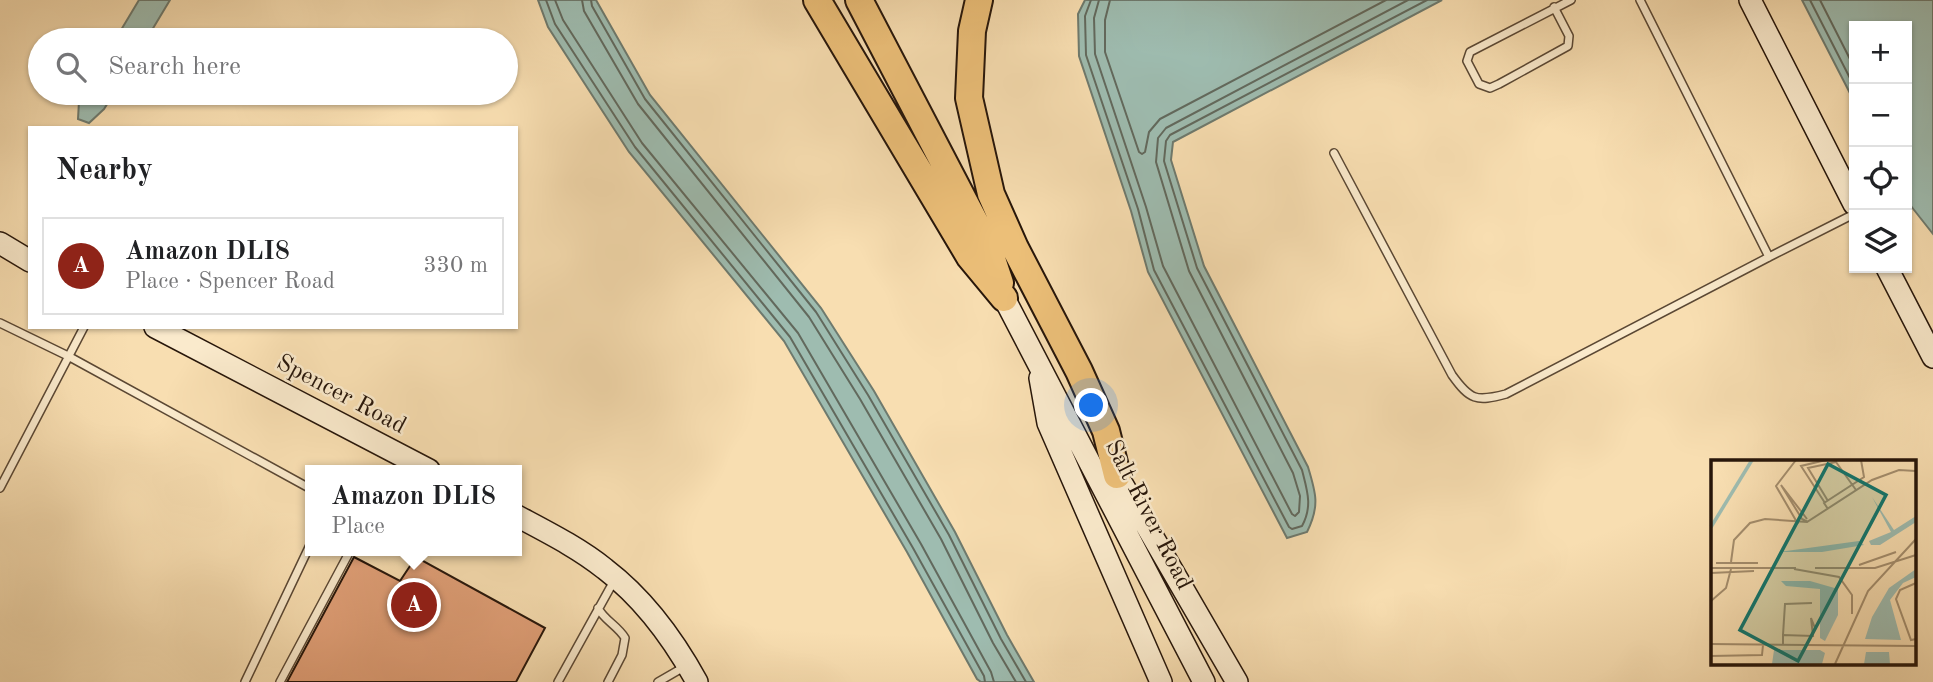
<!DOCTYPE html>
<meta charset="utf-8">
<style>
body{margin:0;font-family:"Old Standard TT",serif;background:#f2f2f2;color:#202124}
.controls{position:absolute;right:21px;top:21px;display:grid;overflow:hidden;border-radius:0px;box-shadow:0 2px 5px #0004}
.controls button{width:63px;height:63px;display:grid;place-items:center;padding:0;border:0;border-bottom:2px solid #e0e0e0;background:#fff;color:#202124;font:35px sans-serif}
.you{position:absolute;left:1092px;top:406px;width:24px;height:24px;margin:-18px;border:5px solid #fff;border-radius:50%;background:#1a73e8;box-shadow:0 0 0 10px #1a73e833}
.badge{display:grid;place-items:center;width:46px;height:46px;border-radius:50%;background:#8f2418;color:#fff;font-size:23px;font-weight:700}
.pin{position:absolute;translate:-50% -50%;border:4px solid #fff;box-shadow:0 2px 7px #0006}
.popup{position:absolute;left:305px;top:465px;width:217px;height:91px;box-sizing:border-box;display:grid;place-content:center;border-radius:0px;background:#fff;filter:drop-shadow(0 2px 5px #0005);font-size:23px;white-space:nowrap;color:#757577}
.popup b{font-size:26px;color:#202124}
.popup::after{content:'';position:absolute;left:50%;top:100%;margin-left:-14px;border:14px solid transparent;border-top-color:#fff}
.list{margin:0;padding:0;list-style:none}
h2{display:flex;justify-content:space-between;align-items:center;height:91px;margin:0;padding:0 28px;font-size:30px}
h2 small{font-size:23px;font-weight:400;color:#757577}
.list li{display:grid;grid-template-columns:46px 1fr auto;gap:21px;align-items:center;box-sizing:border-box;height:98px;margin:0 14px 14px;padding:0 14px;border:2px solid #e0e0e0;border-radius:0px}
.list b{display:block;font-size:26px;white-space:nowrap}
.list p{margin:0;font-size:23px;white-space:nowrap;color:#757577}
.list em{font-size:23px;font-style:normal;color:#757577}
.icon{flex:none;width:38px;height:38px;fill:none;stroke:currentColor;stroke-width:2;stroke-linecap:round;stroke-linejoin:round}
.map{position:relative;flex:none;width:1933px;height:682px;overflow:hidden}
.search{position:absolute;background:#fff;box-shadow:0 2px 5px #0004;left:28px;top:28px;width:490px;height:77px;display:flex;align-items:center;gap:18px;box-sizing:border-box;padding:0 24px;border-radius:38px;color:#757577;font-size:26px}
.panel{position:absolute;background:#fff;box-shadow:0 2px 5px #0004;left:28px;top:126px;width:490px;height:203px;border-radius:0px}
.map>svg:first-child{display:block}
.water{fill:#9ebcb0;stroke:#6e7a6e;stroke-width:2}
.lines{fill:none;stroke-linecap:round;stroke-linejoin:round}
.shore{stroke:#62695d;stroke-width:2}
.building{fill:#e09f77;stroke:#27160a;stroke-width:2}
.lane-casing{stroke:#5b4834;stroke-width:10}
.secondary-casing{stroke:#27160a;stroke-width:24}
.highway-casing{stroke:#27160a;stroke-width:30}
.lane{stroke:#faeacc;stroke-width:7}
.secondary{stroke:#faeacc;stroke-width:21}
.highway{stroke:#ecbf78;stroke-width:26}
.labels{text-anchor:middle;dominant-baseline:central;stroke-width:5;stroke-linejoin:round;paint-order:stroke}
.street-label{font-size:24px;fill:#27160a;stroke:#faeacc}
.inset-river{fill:none;stroke:#9ebcb0;stroke-width:3.5}
.inset-road{fill:none;stroke:#a48e6e;stroke-width:2}
.view{fill:#0f766e;fill-opacity:0.15;stroke:#0f766e;stroke-width:3.5}
.inset-edge{fill:none;stroke:#27160a;stroke-width:3.5}
</style>
<div class="map">
<svg width="1933" height="682" viewBox="0 0 1933 682">
<rect width="100%" height="100%" fill="#f8deb1"/>
<filter id="stains"><feTurbulence type="fractalNoise" baseFrequency=".00286" numOctaves="4"/><feColorMatrix values="0 0 0 0 .2 0 0 0 0 .09 0 0 0 0 .02 0 0 0 .5 -.17"/></filter>
<radialGradient id="worn" r=".72"><stop offset=".6" stop-color="#630" stop-opacity="0"/><stop offset="1" stop-color="#630" stop-opacity=".3"/></radialGradient>
<path class="water" d="M139,0H170L146,40H115Z
M538,0H596L650,95L821,308L874,391L955,532L1007,635L1034,682H981L977,679L907,552L784,341L629,152L548,27Z
M1085,0H1442L1173,142L1171,160L1204,266L1308,467C1316,493 1320,506 1307,532L1287,538L1148,272L1131,211L1079,56L1078,14Z
M1802,0H1933V234L1907,201V26H1854V101Z
M84,93H114L104,109L89,123L78,119L79,101Z"/>
<g class="lines">
<path class="shore" d="M546,0L555,24L635,147L790,337L913,548L984,676L985,682
M555,0L563,20L642,143L798,333L921,544L991,672L994,682
M582,0L584,11L638,104L809,317L860,399L941,539L993,643L1016,682
M591,0L592,6L645,99L816,312L868,395L949,535L1001,639L1026,682
M1091,0L1085,16L1086,55L1138,209L1154,270L1289,527L1292,529L1302,526C1313,506 1307,490 1302,470L1197,268L1164,161L1166,141L1170,135L1427,0
M1099,0L1094,18L1095,54L1146,207L1163,266L1292,514L1295,516L1299,512L1300,496L1293,473L1189,271L1156,162L1158,138L1166,128L1408,0
M1110,0L1105,20V52L1139,152L1142,154L1145,152L1149,132L1160,119L1386,0
M1810,0L1854,86
M1820,0L1854,67"/>
</g>
<path class="building" d="M354,557L400,581L416,557L545,628L516,682H287Z"/>
<g class="lines">
<defs>
<path id="lane" d="M1640,0L1769,257L1854,214
M1554,7L1569,36L1568,46L1499,84L1490,88L1479,84L1467,61L1470,52L1571,0
M1334,153L1452,375C1470,400 1476,402 1506,394L1769,257
M0,323L68,356L311,489
M0,488L84,327
M598,608C604,620 618,626 625,638L622,655L608,682
M245,682L311,543
M280,682L350,551
M558,682L615,579
M658,682L684,667"/>
<path id="secondary" d="M1750,0L1854,204
M0,243L30,261
M1887,268L1933,357
M1004,298L1204,682
M155,327L429,470
M1040,378L1048,423L1161,682
M1110,463L1237,682
M517,516C547,532 579,548 605,569C643,598 674,640 697,682"/>
<path id="highway" d="M817,0L970,257L1004,298
M859,0L988,247L1000,283
M979,0L972,31L969,98L991,194L1015,248L1079,371L1106,431L1117,475"/>
</defs>
<use href="#lane" class="lane-casing"/>
<use href="#secondary" class="secondary-casing"/>
<use href="#highway" class="highway-casing"/>
<use href="#lane" class="lane"/>
<use href="#secondary" class="secondary"/>
<use href="#highway" class="highway"/>
</g>
<g class="labels">
<g class="street-label">
<text transform="translate(341 395) rotate(28)">Spencer Road</text>
<text transform="translate(1148 515) rotate(63)">Salt River Road</text>
</g>
</g>
<g transform="translate(1711 460)">
<rect width="205" height="205" fill="#f8deb1"/>
<path d="M161,37L183,70L205,56V62L169,85H160L158,81L180,72ZM148,81L153,85L111,92H68ZM205,109V117L192,123L179,140L190,180L154,179L161,157L178,128ZM70,121H99L127,129V155L114,181L109,178V129L75,126ZM63,190H109L114,193L111,204H61ZM155,192H178L179,204H153Z" fill="#9ebcb0"/>
<path class="inset-river" d="M0,67L41,0"/>
<path class="inset-road" d="M85,0L65,26L87,64M117,41L97,8L125,2L145,30M114,43L90,6L115,0M117,49L113,43L153,17L150,0M96,59L70,25L91,59L97,62M20,102L23,80L39,63L54,59L96,62L161,20L188,10L205,11M5,103H47M148,105L185,92M0,108H85M104,108H164L205,95M83,109L128,117L141,135V154M0,113L43,111M205,123L189,130L185,139L200,180L205,179M0,141L15,128L20,109M72,175L74,144L101,143M0,184L205,186M72,185V175L102,176L100,158L104,168M0,196L51,195L52,185M124,204L157,131L205,79"/>
<path class="view" d="M117,4L175,35L87,201L29,170Z"/>
<rect width="205" height="205" class="inset-edge"/>
</g>
<rect width="100%" height="100%" filter="url(#stains)"/>
<rect width="100%" height="100%" fill="url(#worn)"/>
</svg>
<div class="controls">
<button>+</button>
<button>−</button>
<button><svg class="icon" aria-label="locate" viewBox="0 0 24 24"><circle cx="12" cy="12" r="6"/><path d="M12 2v4M12 18v4M2 12h4M18 12h4"/></svg></button>
<button><svg class="icon" aria-label="layers" viewBox="0 0 24 24"><path d="M12 4l9 5-9 5-9-5zM3 14l9 5 9-5"/></svg></button>
</div>
<div class="you"></div>
<div class="pin badge" style="left:414px;top:605px">A</div>
<div class="popup"><b>Amazon DLI8</b>Place</div>
<div class="search"><svg class="icon" aria-label="search" viewBox="0 0 24 24"><circle cx="10" cy="10" r="6"/><path d="M15 15l6 6"/></svg>Search here</div>
<section class="panel">
<h2>Nearby<small></small></h2>
<ul class="list">
<li><span class="badge">A</span><div><b>Amazon DLI8</b><p>Place · Spencer Road</p></div><em>330 m</em></li>
</ul>
</section>
</div>
